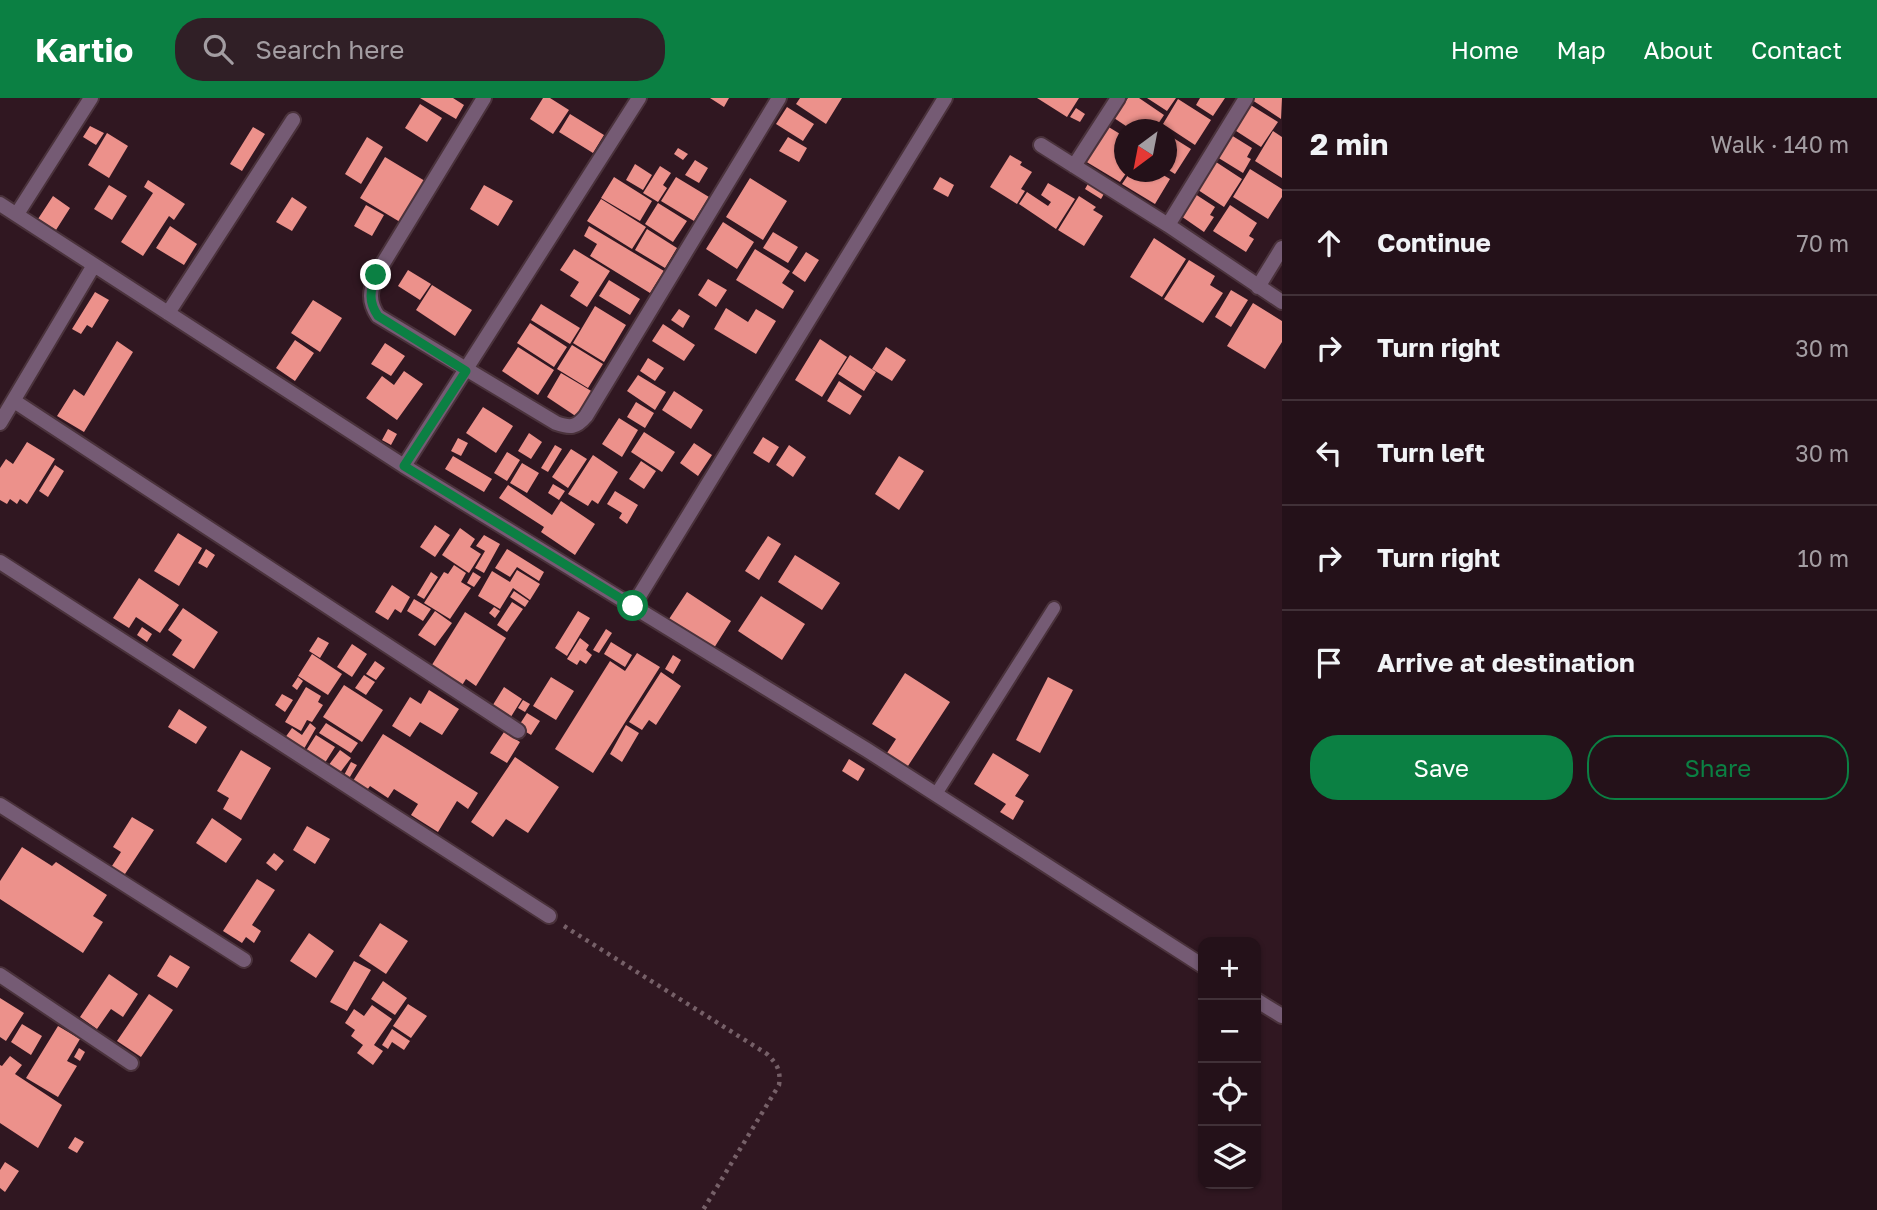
<!DOCTYPE html>
<meta charset="utf-8">
<style>
body{margin:0;font-family:"Golos Text",sans-serif;background:#301f26;color:#f1f3f6}
.controls{position:absolute;right:21px;bottom:21px;display:grid;overflow:hidden;border-radius:14px;box-shadow:0 2px 5px #0004}
.controls button{width:63px;height:63px;display:grid;place-items:center;padding:0;border:0;border-bottom:2px solid #413138;background:#241119;color:#f1f3f6;font:35px sans-serif}
.compass{position:absolute;left:1114px;top:21px;width:63px;height:63px;border-radius:50%;background:#241119;box-shadow:0 2px 5px #0004;rotate:212deg}
.stop{position:absolute;width:21px;height:21px;margin:-16px;border:5px solid #0b8043;border-radius:50%;background:#fff}
.stop.end{background:#0b8043;border-color:#fff;box-shadow:0 2px 7px #0008}
.list{margin:0;padding:0;list-style:none}
h2{display:flex;justify-content:space-between;align-items:center;height:91px;margin:0;padding:0 28px;font-size:30px}
h2 small{font-size:23px;font-weight:400;color:#a39da2}
.list li{display:grid;grid-template-columns:46px 1fr auto;gap:21px;align-items:center;box-sizing:border-box;height:105px;padding:0 28px;border-top:2px solid #413138}
.list b{display:block;font-size:26px;white-space:nowrap}
.list em{font-size:23px;font-style:normal;color:#a39da2}
.actions{display:flex;gap:14px;padding:21px 28px}
.actions a{flex:1;padding:16px 0;border:2px solid #0b8043;border-radius:28px;text-align:center;font-size:24px;color:#0b8043}
.actions .main{background:#0b8043;color:#fff}
.icon{flex:none;width:38px;height:38px;fill:none;stroke:currentColor;stroke-width:2;stroke-linecap:round;stroke-linejoin:round}
.map{position:relative;flex:none;width:1282px;height:1112px;overflow:hidden}
header{display:flex;align-items:center;gap:42px;box-sizing:border-box;height:98px;padding:0 35px;background:#0b8043;color:#fff}
header strong{font-size:33px}
nav{display:flex;gap:38px;margin-inline-start:auto;font-size:24px}
.search{width:490px;height:63px;background:#301f26;display:flex;align-items:center;gap:18px;box-sizing:border-box;padding:0 24px;border-radius:28px;color:#a39da2;font-size:26px}
main{display:flex}
aside{flex:1;background:#241119}
.map>svg:first-child{display:block}
.building{fill:#ec918b}
.lines{fill:none;stroke-linecap:round;stroke-linejoin:round}
.service-casing{stroke:#4a323b;stroke-width:16}
.minor-casing{stroke:#4a323b;stroke-width:18}
.path{stroke:#766068;stroke-width:4.5;stroke-dasharray:3.5 5;stroke-linecap:butt}
.service{stroke:#755b74;stroke-width:12}
.minor{stroke:#755b74;stroke-width:14}
.route{stroke:#0b8043;stroke-width:9}
</style>
<header>
<strong>Kartio</strong>
<div class="search"><svg class="icon" aria-label="search" viewBox="0 0 24 24"><circle cx="10" cy="10" r="6"/><path d="M15 15l6 6"/></svg>Search here</div>
<nav><a>Home</a><a>Map</a><a>About</a><a>Contact</a></nav>
</header>
<main>
<div class="map">
<svg width="1282" height="1112" viewBox="0 0 1282 1112">
<rect width="100%" height="100%" fill="#301721"/>
<path class="building" d="M420,0H453L464,7L456,21Z
M543,0H550L569,12L553,36L530,21Z
M710,0H729L724,9Z
M800,0H842L826,26L796,6Z
M1037,0H1079L1067,19Z
M1128,0H1139L1164,17L1154,32H1132L1114,20Z
M1147,0H1176L1167,13Z
M1200,0H1225L1213,18L1196,7Z
M1253,0H1282L1281,21L1252,2Z
M1178,1L1211,22L1195,47L1163,26Z
M420,6L442,20L427,44L405,30Z
M1249,6L1278,24L1261,49L1233,31Z
M787,9L814,26L803,43L776,26Z
M1076,10L1085,16L1080,24L1070,19Z
M570,16L604,37L593,55L559,34Z
M90,28L104,35L96,47L83,39Z
M1107,28L1125,39V74H1127L1120,84L1085,63Z
M253,29L265,36L242,73L230,66Z
M1273,33L1282,39V80L1255,63Z
M107,35L128,48L109,80L88,67Z
M1167,36L1191,51L1175,76L1167,71Z
M1231,37L1252,50L1247,59L1251,61L1243,75L1217,59Z
M367,39L383,49L361,86L345,76Z
M788,39L807,50L799,64L779,53Z
M678,50L688,56L683,62L674,56Z
M1010,57L1022,64L1020,67L1032,74L1021,91L1025,93L1017,106L990,89Z
M385,59L425,83L400,124L360,100Z
M695,62L708,70L699,85L685,77Z
M1213,62L1242,81L1224,109L1195,90Z
M635,66L652,77L643,92L626,82Z
M660,68L671,75L663,87L667,90L658,104L643,95Z
M1250,71L1282,91V99L1268,121L1233,99Z
M1130,74H1158L1170,81L1155,106L1122,86Z
M614,79L652,103L640,123L601,100Z
M676,79L709,99L694,123L661,103Z
M940,79L954,87L948,99L933,91Z
M750,80L787,103L763,142L726,119Z
M148,82L185,106L174,122L169,118L143,158L121,144L153,95L144,89Z
M1089,84L1105,94L1101,101L1085,91Z
M1048,85L1075,101L1056,131L1019,106L1027,94L1048,108L1051,104L1041,97Z
M109,87L127,98L112,122L94,111Z
M484,87L513,103L498,128L470,111Z
M1192,94L1215,109L1210,117L1214,119L1204,134L1178,116Z
M53,98L70,110L56,132L38,121Z
M1079,98L1096,109L1093,112L1103,118L1084,148L1058,132Z
M292,99L307,109L292,133L276,124Z
M601,101L646,129L632,151L587,123Z
M658,105L687,123L673,144L645,126Z
M366,107L384,117L372,138L354,128Z
M1230,107L1257,125L1249,138L1254,141L1246,154L1213,133Z
M723,124L754,144L737,171L706,151Z
M170,128L197,146L184,167L156,150Z
M589,128L664,173L650,195L590,158L597,146L584,138Z
M647,131L677,150L665,170L635,152Z
M773,134L798,149L788,165L763,150Z
M1154,140L1186,161L1162,199L1130,179Z
M574,151L610,173L587,209L570,198L579,184L560,172Z
M755,151L790,173L782,185L794,193L783,211L736,182Z
M806,154L819,162L805,184L792,175Z
M1189,162L1215,178L1210,187L1223,195L1203,225L1164,201Z
M408,172L431,186L420,202L398,188Z
M708,181L727,192L716,209L698,197Z
M609,182L640,201L630,217L599,198Z
M432,187L472,212L455,238L416,212Z
M1231,192L1248,202L1231,229L1215,219Z
M95,194L109,202L92,230L87,227L81,236L72,231Z
M313,202L342,220L320,254L291,235Z
M1253,205L1282,223V244L1265,271L1227,248Z
M541,206L580,230L570,246L531,222Z
M595,208L626,227L604,264L573,245Z
M726,210L748,224L756,211L776,223L756,256L714,231Z
M679,211L690,218L683,230L671,222Z
M530,225L567,249L554,269L517,245Z
M663,226L695,247L684,263L652,243Z
M820,241L847,259L822,299L795,282Z
M295,242L314,255L295,283L276,270Z
M117,243L133,254L84,334L57,318L74,291L84,298Z
M385,245L405,258L391,278L371,266Z
M572,247L603,266L588,290L557,271Z
M518,249L554,272L538,297L502,273Z
M886,249L906,262L892,283L872,271Z
M850,257L876,274L864,293L838,276Z
M648,260L664,270L655,283L640,273Z
M404,273L423,286L397,322L366,300L382,278L394,287Z
M561,275L593,294L577,319L547,299Z
M638,277L666,294L655,312L627,293Z
M839,283L862,298L850,317L827,303Z
M674,293L703,312L691,331L662,312Z
M636,304L654,315L645,330L627,319Z
M483,309L513,328L496,355L466,335Z
M619,320L638,332L622,359L602,346Z
M388,331L397,336L391,347L382,342Z
M644,334L675,354L662,374L631,354Z
M529,335L542,344L531,361L518,353Z
M763,339L779,349L769,365L753,355Z
M458,340L468,345L461,358L451,353Z
M27,344L55,361L27,406L20,401L17,406L10,401L7,406L0,402V370L6,361L13,366Z
M694,345L712,357L698,378L680,365Z
M555,347L562,351L548,374L541,370Z
M789,347L806,359L793,379L776,367Z
M571,351L587,361L568,390L552,379Z
M507,354L520,362L507,383L494,375Z
M593,357L618,374L598,406L592,402L588,408L568,396Z
M453,358L492,381L484,394L445,371Z
M899,358L924,373L899,412L875,396Z
M641,363L656,373L644,391L629,381Z
M522,365L539,375L527,395L510,385Z
M55,367L64,373L48,399L39,393Z
M553,386L565,393L559,402L548,395Z
M508,387L552,417L561,403L595,426L575,457L541,434L544,429L499,400Z
M615,393L638,407L627,426L619,420L622,415L607,406Z
M435,427L450,437L435,459L420,449Z
M460,430L475,441L470,449L481,456L469,475L442,457Z
M178,435L202,450L179,488L154,473Z
M484,437L500,446L484,475L475,470L485,453L476,448Z
M768,438L781,446L759,482L745,473Z
M206,451L215,457L207,470L198,465Z
M507,451L544,474L539,483L517,469L510,479L495,470Z
M795,457L840,485L822,512L778,484Z
M454,467L466,475L461,484L471,490L450,521L424,505L444,474L448,476Z
M517,472L540,486L530,502L513,490L500,511L478,498L492,473L510,484Z
M431,474L438,479L424,501L417,497Z
M473,474L481,479L474,489L467,485Z
M139,480L179,507L160,535L136,519L129,530L113,520Z
M392,487L410,499L401,515L395,511L388,522L375,514Z
M514,493L529,503L525,509L510,499Z
M687,494L731,523L714,550L669,521Z
M761,498L805,526L782,562L738,533Z
M414,501L431,511L423,523L407,513Z
M512,504L523,511L507,534L497,527Z
M494,509L500,513L495,520L489,515Z
M183,510L218,534L194,571L172,557L182,542L168,532Z
M435,513L452,525L435,548L418,537Z
M578,513L590,520L567,558L555,550Z
M465,514L506,540L476,588L466,581L461,589L430,570Z
M142,529L152,536L147,544L137,537Z
M606,531L612,535L599,555L593,552Z
M318,539L329,545L320,560L309,553Z
M580,540L589,547L586,552L592,557L586,566L580,562L577,567L567,561Z
M611,544L632,557L625,569L604,556Z
M352,546L367,556L352,579L337,569Z
M637,555L660,569L593,675L555,651L610,563L625,573Z
M312,556L342,576L328,597L298,578Z
M673,557L681,562L673,576L665,571Z
M375,563L385,570L376,582L366,576Z
M661,574L681,588L656,627L649,622L642,632L629,624Z
M905,575L950,604L906,671L885,658L896,641L872,626Z
M364,577L375,584L366,597L355,590Z
M298,579L303,583L297,592L292,588Z
M551,579L574,593L556,622L533,608Z
M1048,579L1073,592L1040,655L1016,642Z
M344,587L383,612L362,644L323,619Z
M306,589L321,598L318,604L323,607L312,624L307,622L301,633L285,624Z
M504,589L522,601L509,622L491,610Z
M429,592L459,611L442,637L420,624L410,639L392,628L410,599L421,606Z
M282,596L293,602L285,614L275,607Z
M523,602L530,606L525,614L518,610Z
M179,611L207,629L196,646L168,629Z
M527,615L540,623L531,637L518,629Z
M310,625L316,630L301,656L282,644L292,630L302,637Z
M326,625L358,645L351,655L319,635Z
M626,627L639,635L622,664L610,656Z
M504,634L520,644L507,665L490,655Z
M383,636L478,695L468,711L457,703L438,734L411,717L418,706L394,691L388,700L370,688L365,695L351,686Z
M316,637L335,649L321,671L302,659Z
M241,652L271,670L241,722L223,711L229,700L217,693Z
M340,652L351,660L336,680L325,672Z
M993,655L1029,677L1015,698L1024,703L1013,722L1000,714L1006,706L974,686Z
M515,659L559,689L528,735L506,721L493,739L471,724Z
M849,661L865,671L858,683L842,673Z
M351,664L357,667L347,684L342,681Z
M132,719L154,732L123,779L110,771L121,754L113,749Z
M212,720L242,741L226,765L196,745Z
M307,728L330,741L315,766L293,752Z
M22,749L52,768L56,764L107,797L93,818L103,824L83,855L0,801V783Z
M274,755L284,763L276,773L266,765Z
M257,781L275,792L252,827L261,833L254,845L246,839L242,845L223,833Z
M380,825L408,843L386,876L359,858Z
M309,835L334,853L316,880L290,863Z
M170,857L190,869L177,890L157,878Z
M354,863L371,872L347,913L330,904Z
M109,876L138,896L123,919L111,911L97,931L80,919Z
M383,883L407,900L395,917L371,901Z
M149,896L173,912L141,959L117,943Z
M0,900L24,915L6,943L0,939Z
M408,906L427,918L411,940L393,928Z
M372,907L392,921L374,947L383,953L373,967L357,955L363,947L351,938L355,932L345,925L354,911L364,918Z
M22,926L42,938L31,957L11,944Z
M58,928L80,941L67,963L77,968L58,999L26,980Z
M392,931L410,943L404,952L392,944L388,951L382,947Z
M79,950L85,954L80,963L74,959Z
M10,958L22,967L15,976L62,1007L38,1050L0,1025V967L2,968Z
M75,1039L84,1044L77,1055L68,1050Z
M5,1064L19,1073L5,1094L0,1090V1072Z"/>
<g class="lines">
<defs>
<path id="service" d="M936,696L1054,510"/>
<path id="minor" d="M484,0L376,177C370,193 368,203 378,218L556,325C570,330 576,330 586,318L779,0
M1041,47L1168,127L1282,204
M1074,68L1118,0
M0,106L404,368L867,652L1203,868
M17,116L91,0
M1168,127L1246,0
M1258,189L1282,150
M168,215L293,22
M14,303L518,633
M0,325L94,167
M404,368L639,0
M0,464L549,818
M633,508L945,0
M0,707L244,862
M0,877L131,965
M1256,902L1282,918"/>
</defs>
<use href="#service" class="service-casing"/>
<use href="#minor" class="minor-casing"/>
<path class="path" d="M564,828L767,956C777,966 781,972 779,987L703,1112"/>
<use href="#service" class="service"/>
<use href="#minor" class="minor"/>
</g>
<g class="lines">
<path class="route" d="M376,177C370,193 368,203 378,218L466,273L404,368L633,508"/>
</g>
</svg>
<div class="controls">
<button>+</button>
<button>−</button>
<button><svg class="icon" aria-label="locate" viewBox="0 0 24 24"><circle cx="12" cy="12" r="6"/><path d="M12 2v4M12 18v4M2 12h4M18 12h4"/></svg></button>
<button><svg class="icon" aria-label="layers" viewBox="0 0 24 24"><path d="M12 4l9 5-9 5-9-5zM3 14l9 5 9-5"/></svg></button>
</div>
<svg class="compass" viewBox="-18 -18 36 36"><path d="M0-13l5 13h-10z" fill="#e53935"/><path d="M0 13l5-13h-10z" fill="#a39da2"/></svg>
<div class="stop" style="left:633px;top:508px"></div>
<div class="stop end" style="left:376px;top:177px"></div>
</div>
<aside>
<h2>2 min<small>Walk · 140 m</small></h2>
<ul class="list">
<li><svg class="icon" aria-label="ahead" viewBox="0 0 24 24"><path d="M12 20V5M6 11l6-6 6 6"/></svg><div><b>Continue</b></div><em>70 m</em></li>
<li><svg class="icon" aria-label="right" viewBox="0 0 24 24"><path d="M7 20v-9h11M14 6l5 5-5 5"/></svg><div><b>Turn right</b></div><em>30 m</em></li>
<li><svg class="icon" aria-label="left" viewBox="0 0 24 24"><path d="M17 20v-9H6M10 6l-5 5 5 5"/></svg><div><b>Turn left</b></div><em>30 m</em></li>
<li><svg class="icon" aria-label="right" viewBox="0 0 24 24"><path d="M7 20v-9h11M14 6l5 5-5 5"/></svg><div><b>Turn right</b></div><em>10 m</em></li>
<li><svg class="icon" aria-label="arrive" viewBox="0 0 24 24"><path d="M6 21V4h12l-3 4 3 4H6"/></svg><div><b>Arrive at destination</b></div></li>
</ul>
<div class="actions"><a class="main">Save</a><a>Share</a></div>
</aside>
</main>
